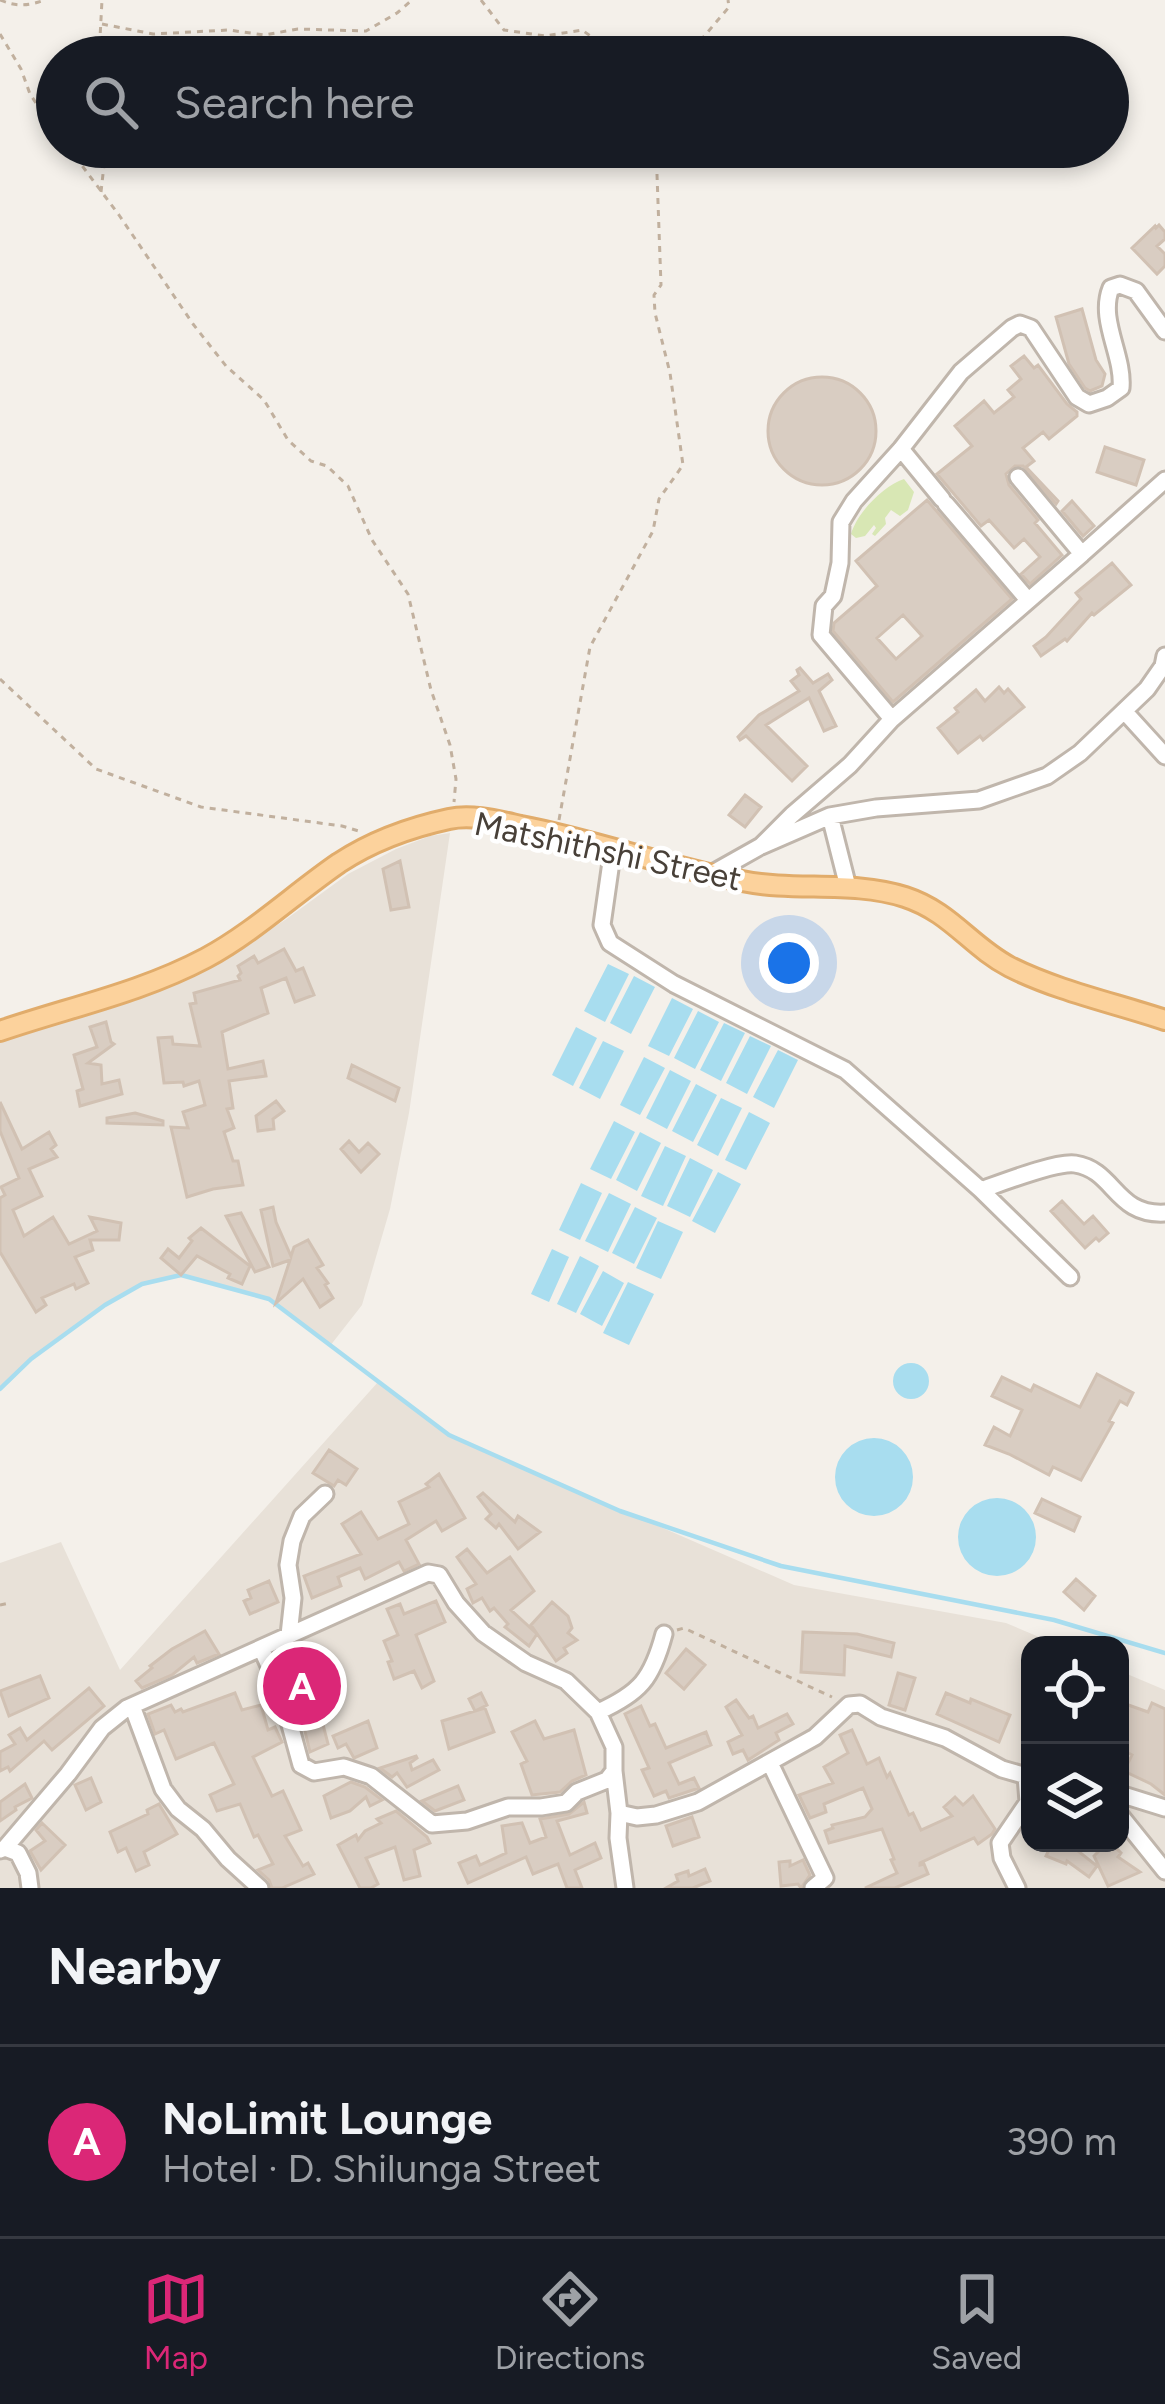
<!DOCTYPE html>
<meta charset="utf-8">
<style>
body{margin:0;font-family:Figtree,sans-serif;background:#20242c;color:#f1f3f6}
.controls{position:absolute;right:36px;bottom:36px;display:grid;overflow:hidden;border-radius:24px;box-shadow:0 6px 18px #0003}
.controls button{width:108px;height:108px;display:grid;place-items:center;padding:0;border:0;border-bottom:3px solid #363941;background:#171b24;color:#f1f3f6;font:60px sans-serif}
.you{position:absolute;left:789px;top:963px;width:42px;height:42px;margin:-30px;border:9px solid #fff;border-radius:50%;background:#1a73e8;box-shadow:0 0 0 18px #1a73e833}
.badge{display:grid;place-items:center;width:78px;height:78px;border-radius:50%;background:#db2777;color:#fff;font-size:39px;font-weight:700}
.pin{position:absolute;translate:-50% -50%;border:6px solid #fff;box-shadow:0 3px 12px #0006}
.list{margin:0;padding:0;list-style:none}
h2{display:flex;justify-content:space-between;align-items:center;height:156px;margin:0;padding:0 48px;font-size:51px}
h2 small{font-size:39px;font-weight:400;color:#9ea1a6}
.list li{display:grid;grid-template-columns:78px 1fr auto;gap:36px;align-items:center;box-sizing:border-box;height:192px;padding:0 48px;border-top:3px solid #363941}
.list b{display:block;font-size:45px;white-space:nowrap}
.list p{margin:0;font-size:39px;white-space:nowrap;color:#9ea1a6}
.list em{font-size:39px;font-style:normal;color:#9ea1a6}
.icon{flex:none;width:66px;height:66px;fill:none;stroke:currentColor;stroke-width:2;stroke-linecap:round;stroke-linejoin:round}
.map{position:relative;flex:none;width:1165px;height:1888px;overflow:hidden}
.search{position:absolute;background:#171b24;box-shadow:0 6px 18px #0003;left:36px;right:36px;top:36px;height:132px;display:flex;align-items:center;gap:30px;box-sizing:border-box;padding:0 42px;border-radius:66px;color:#9ea1a6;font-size:45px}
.sheet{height:348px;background:#171b24}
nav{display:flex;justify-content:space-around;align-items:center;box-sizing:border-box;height:168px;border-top:3px solid #363941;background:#171b24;font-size:33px;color:#9ea1a6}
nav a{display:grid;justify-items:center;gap:6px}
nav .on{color:#db2777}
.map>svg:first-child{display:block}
.residential{fill:#e8e1d8}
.green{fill:#d8e7b4}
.water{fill:#a8ddef}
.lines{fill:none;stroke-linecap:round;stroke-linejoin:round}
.stream{stroke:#a8ddef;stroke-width:4.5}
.building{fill:#d9cdc2;stroke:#d1c1b3;stroke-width:3;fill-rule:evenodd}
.minor-casing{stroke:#c0b6ac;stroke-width:21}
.major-casing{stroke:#e1ac6b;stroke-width:24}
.path{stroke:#c1b09e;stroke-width:3;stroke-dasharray:6 6;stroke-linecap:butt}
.minor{stroke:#fff;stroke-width:15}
.major{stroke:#fcd29c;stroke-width:18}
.labels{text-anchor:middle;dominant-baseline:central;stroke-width:9;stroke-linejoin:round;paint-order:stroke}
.street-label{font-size:33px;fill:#484038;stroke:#fff}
</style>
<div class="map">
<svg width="1165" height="1888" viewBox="0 0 1165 1888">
<rect width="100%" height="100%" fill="#f4f0ea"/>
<path class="residential" d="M450,833L409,1113L390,1209L362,1305L330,1346L269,1299L181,1275L142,1284L105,1305L31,1359L0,1388V1039L125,1002L208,969L285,920L348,874L396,849L430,836Z
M378,1382L449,1435L794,1585L1006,1623L1058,1645H1030V1843H1120V1671L1165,1690V1888H0V1563L61,1542L120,1670Z"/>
<path class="green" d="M904,479L914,492L908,510L900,516L891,510L885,518L886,524L875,536L872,534L876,528L874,525L865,536L856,538L851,534C857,513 883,486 904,479Z"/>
<path class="water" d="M608,964L629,974L605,1022L584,1011Z
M634,976L655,987L631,1034L610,1023Z
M672,998L693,1009L669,1056L648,1046Z
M698,1011L719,1022L695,1069L674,1058Z
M724,1023L745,1033L721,1081L700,1070Z
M576,1027L597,1038L573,1086L552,1075Z
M750,1036L771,1046L747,1094L726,1083Z
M603,1041L624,1051L600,1099L579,1088Z
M778,1050L798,1060L774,1108L753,1097Z
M644,1057L665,1068L640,1115L620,1105Z
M670,1070L691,1081L667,1129L646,1118Z
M696,1084L717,1095L693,1142L672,1131Z
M721,1098L742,1108L718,1156L697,1145Z
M749,1112L770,1123L746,1170L725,1160Z
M614,1121L635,1132L611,1179L590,1169Z
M640,1132L661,1143L637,1191L616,1180Z
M665,1146L686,1156L663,1206L641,1196Z
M690,1158L713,1170L690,1217L667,1206Z
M718,1172L741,1184L715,1233L692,1221Z
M581,1183L602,1193L580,1240L559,1230Z
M609,1193L631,1204L608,1252L585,1241Z
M635,1207L657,1218L634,1264L612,1253Z
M658,1221L683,1232L661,1279L636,1268Z
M552,1249L569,1257L549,1302L531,1294Z
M580,1256L599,1266L576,1313L557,1304Z
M603,1271L624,1283L602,1326L580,1314Z
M628,1282L654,1294L629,1345L603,1333Z
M893 1381a18 18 0 1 1 36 0a18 18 0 1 1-36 0Z
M835 1477a39 39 0 1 1 78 0a39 39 0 1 1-78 0Z
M958 1537a39 39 0 1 1 78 0a39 39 0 1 1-78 0Z"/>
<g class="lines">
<path class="stream" d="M0,1389L31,1359L105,1305L142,1284L181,1275L269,1299L449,1435L620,1511L781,1566L1054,1620L1165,1653"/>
</g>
<path class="building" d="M1159,225L1165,232V239L1157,246L1165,254V266L1157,274L1132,248L1155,226L1156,228Z
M1082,309L1096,360L1105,374L1102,386L1090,391L1085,388L1069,364L1056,317Z
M1024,356L1034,368L1038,365L1067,404L1077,412V416L1049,439L1043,432L1023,448L1034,461L1026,467L1058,501L1056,504L1023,466H1015L1006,474L1009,485L1038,520L1035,523L1062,555L1030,584L1021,574L1040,557L1024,539L1014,548L989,520L981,526L937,474L972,446L955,426L984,401L994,413L1014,397L1008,390L1021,379L1011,366Z
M768 431a54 54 0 1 1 108 0a54 54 0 1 1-108 0Z
M1105,447L1144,460L1136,485L1097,472Z
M927,500L1012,599L893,702L833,631L834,623L877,586L856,561ZM903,615L922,636L896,659L877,638Z
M1072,501L1094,526L1083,536L1062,511Z
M1112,563L1131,585L1094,615L1092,613L1067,641L1065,639L1041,656L1034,646L1046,637L1081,599L1076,593Z
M800,668L813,683L828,674L832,680L819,691L836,726L824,731L809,698L766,725L807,766L792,781L746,736L740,740L738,737L759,715L799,691L791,681L799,675L797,670Z
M999,687L1004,693L1008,689L1024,707L983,740L980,736L958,753L938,728L958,712L955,708L976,690L985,701Z
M745,795L761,807L745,827L729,815Z
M400,861L409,907L391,910L383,869Z
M284,949L296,971L303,968L314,995L295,1002L286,978L261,988L268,1013L222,1032L228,1069L263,1061L266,1076L229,1081L233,1108L227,1109L234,1128L224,1132L233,1161H238L243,1185L213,1189L187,1197L171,1127L188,1128L183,1112L205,1105L199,1081L184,1086L183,1082L164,1083L158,1038L172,1037L173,1044L200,1046L190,1004L196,1003L194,993L240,980L238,976L241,973L238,966L254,956L258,963Z
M106,1022L111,1042L114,1044L88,1063L101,1065L102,1084L119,1080L122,1094L80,1106L77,1091L83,1089L74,1055L97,1047L90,1027Z
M352,1065L399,1088L395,1101L348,1078Z
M276,1101L284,1111L273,1119L274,1129L258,1131L256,1116Z
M0,1102L22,1149L49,1132L56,1145L51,1149L57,1157L29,1169L42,1196L13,1210L24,1236L53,1217L69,1244L97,1231L90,1217L121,1223L119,1240H90L93,1250L75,1257L88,1283L76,1289L74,1284L42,1298L46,1305L36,1312L0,1252V1198L5,1195L1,1187L19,1178L0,1131Z
M135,1113L163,1121V1125L107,1123V1118Z
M349,1141L359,1152L368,1143L379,1154L361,1172L341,1149Z
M1062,1201L1084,1224L1093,1216L1108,1233L1099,1241L1096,1238L1085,1248L1051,1211Z
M273,1207L276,1222L291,1256L294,1247L308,1240L323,1265L317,1268L328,1283L325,1285L333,1298L320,1307L303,1279L276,1303L290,1260L273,1266L261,1210Z
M241,1213L269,1267L255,1272L226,1216Z
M201,1228L250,1266L242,1284L228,1278L230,1274L197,1256L181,1275L161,1258L168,1249L179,1258L192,1241L189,1238Z
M1097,1374L1133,1393L1127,1405L1120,1401L1109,1421L1113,1423L1081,1480L1053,1467L1049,1475L1009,1454L985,1445L994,1427L1010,1436L1022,1410L992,1396L1002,1377L1031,1391L1034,1385L1080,1407Z
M329,1450L357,1469L346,1485L338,1480L334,1486L313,1473Z
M439,1474L465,1518L442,1531L436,1521L406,1540L419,1564L404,1571L399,1562L365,1579L360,1568L338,1577L341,1586L312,1598L304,1576L361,1554L342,1524L361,1512L378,1539L409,1524L399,1502L429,1487L426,1484Z
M483,1493L515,1522L518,1516L540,1532L518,1549L499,1524L496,1528L486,1519L491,1514L478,1497Z
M1042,1499L1080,1517L1074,1531L1035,1513Z
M467,1549L487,1573L510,1557L534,1591L511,1610L537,1634L529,1646L505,1627L508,1624L494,1608L490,1611L482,1598L473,1603L467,1589L476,1584L457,1557Z
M1076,1579L1095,1596L1084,1610L1064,1592Z
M269,1581L278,1602L250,1614L244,1601L251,1598L248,1590Z
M436,1601L445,1622L416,1635L434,1681L422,1688L414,1671L394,1679L388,1662L392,1661L384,1641L398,1635L387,1609L400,1604L404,1614Z
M552,1602L568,1616L572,1628L568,1633L577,1640L564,1648L567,1653L556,1661L531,1625Z
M205,1631L219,1654L197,1663L194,1657L172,1675L142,1688L136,1681L152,1668L150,1666L172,1649Z
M803,1632L857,1634L894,1643L891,1657L845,1646L844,1675L801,1672Z
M686,1649L705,1665L684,1689L666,1673Z
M898,1673L915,1678L905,1710L889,1705Z
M40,1676L49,1698L9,1716L0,1691Z
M311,1678L328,1744L310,1752L293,1682Z
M89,1688L104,1706L52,1750L44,1741L10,1771L8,1767L0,1771V1752L15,1744L9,1735L20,1728L27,1740Z
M235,1693L242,1710L261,1705L268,1730L275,1727L282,1742L253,1757L272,1796L283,1791L301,1830L285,1836L303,1866L308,1863L314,1874L282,1888H272L269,1880L258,1870L273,1864L258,1835L254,1837L240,1804L217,1811L210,1795L234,1784L214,1743L176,1759L164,1730L155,1734L148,1714L171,1705L175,1712L181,1709L183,1712Z
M481,1693L487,1705L475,1711L485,1708L494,1732L449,1749L442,1721L475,1711L469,1699Z
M946,1693L970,1703L971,1699L1010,1715L999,1742L937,1714Z
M736,1700L749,1718L753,1716L758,1728L787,1714L793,1724L776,1733L779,1740L748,1760L743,1750L733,1754L728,1742L742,1735L726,1707Z
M1120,1702L1148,1712L1152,1703L1165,1709V1795L1151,1784L1124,1771L1132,1755L1120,1749Z
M641,1706L650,1726L655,1724L666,1748L706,1732L711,1745L669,1763L679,1784L694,1778L699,1788L669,1798L666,1791L654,1796L642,1770L649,1768L625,1714Z
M368,1721L377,1748L354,1758L346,1744L338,1748L333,1736Z
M535,1721L544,1739L574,1730L586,1775L572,1781L560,1792L532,1795L521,1764L527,1761L512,1732Z
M852,1730L867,1764L879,1758L887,1777L890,1773L909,1815L913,1813L921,1830L952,1816L944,1807L955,1797L963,1805L973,1796L995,1829L992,1834L978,1844L974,1838L920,1863V1865L924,1864L928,1874L909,1882L895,1888H865L897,1873L891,1860L894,1859L882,1829L829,1843L825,1831L833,1828L832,1825L865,1817L872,1809L863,1788L824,1804L826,1812L810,1818L799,1795L833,1783L824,1767L848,1753L840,1735Z
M416,1756L417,1758L410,1763L412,1770L433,1760L439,1770L407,1787L397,1773L392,1777L380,1768Z
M91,1778L101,1802L86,1810L75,1785Z
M351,1782L365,1787L382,1800L370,1806L366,1797L350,1811L331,1818L324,1796Z
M25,1784L32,1798L15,1807L16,1810L0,1821V1802Z
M458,1786L464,1800L435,1811L422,1801Z
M584,1802L587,1813L557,1821L570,1855L595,1843L601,1858L575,1870L582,1888H567L558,1864L533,1874L526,1857L468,1883L459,1863L476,1856L480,1865L506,1853L502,1826L522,1823L530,1843L546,1837L540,1819L569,1814Z
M159,1804L177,1834L144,1852L149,1865L136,1871L126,1848L118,1852L110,1832L148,1814L147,1810Z
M396,1811L427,1837L430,1843L414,1850L420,1876L404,1880L395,1847L366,1858L378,1884L371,1888H360L338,1845L356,1835L358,1840L365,1831L381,1823L377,1819Z
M692,1817L699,1837L673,1846L666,1826Z
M42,1823L65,1845L41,1870L30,1851L45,1841L36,1830Z
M1052,1843H1064L1073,1847L1097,1866L1089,1877L1067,1861L1066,1864L1046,1856Z
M1107,1843H1111L1121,1853L1118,1857L1140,1872L1108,1886L1094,1856Z
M803,1860L810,1875L801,1888L798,1884L781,1886L779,1862L790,1861V1866Z
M705,1869L710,1881L693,1888H666L678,1881L676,1875L688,1871L689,1876Z"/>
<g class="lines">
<defs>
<path id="minor" d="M901,449L942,499
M946,504L1028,600
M1082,554L1165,480
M1125,712L1165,756
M892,719L821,635L824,606L833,596L840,563L841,522L854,501L901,449L961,372L1012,328L1020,324L1031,328L1077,397L1089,404L1107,398L1121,388C1124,355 1098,320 1111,288L1120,285L1136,291L1165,331
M830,816L848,887
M761,846L792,815L850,765L892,719L1082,554L1018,477
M613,848L602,925L610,943L674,984L845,1070L981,1190L1070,1277
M713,873L761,846L830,816L876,808L979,800L1047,776L1080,753L1147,689L1163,666L1165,656
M981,1190C1001,1183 1057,1161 1075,1164C1115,1170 1115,1216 1165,1213
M289,1635L293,1598L288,1565L292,1541L302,1516L325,1494
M261,1648L281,1692L301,1765L314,1772L344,1767L371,1776L432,1824L467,1821L508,1807H541L566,1803L577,1792L607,1780L614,1771
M127,1708L134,1711L163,1789L178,1809L203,1829L228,1859L260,1888
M598,1712C640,1693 652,1679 664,1634
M770,1763L825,1878L813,1888
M1120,1794L1165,1808
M619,1813L637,1817L656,1815L698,1802L815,1737L849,1705L860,1704L881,1717L945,1738L1002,1769L1030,1777
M1120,1815L1165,1871
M5,1848L68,1774L102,1728L127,1708L428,1573L439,1575L456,1603L483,1633L526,1663L566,1681L598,1712L614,1747V1771L619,1813L618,1838L625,1888
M0,1850L5,1848L18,1853L28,1873L30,1888
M1017,1888L1002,1858L1000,1843L1028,1802L1026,1776"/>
<path id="major" d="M0,1031C70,1007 140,993 206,958C254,932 294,894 339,863C371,842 412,827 449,819C472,814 498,821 521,826C595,840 667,867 742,881C795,892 852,880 905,897C951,912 970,946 1010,967C1058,991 1114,1003 1165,1020"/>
</defs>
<use href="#minor" class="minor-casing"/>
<use href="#major" class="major-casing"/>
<path class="path" d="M0,0C17,7 28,6 45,0
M481,0L504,30L545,36L582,30L620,57
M102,24L153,34L229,30L264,35L298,29L366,31L397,13L412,0
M0,34L21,69L30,94L57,134
M99,57L102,0
M683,57L695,47L729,7L728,0
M68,147L119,215L193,324L226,366L264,400L288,440L311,461L327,466L348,486L372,540L408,594L431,690L450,745L456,779L454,802
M101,192L106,147
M0,679L96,769L201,807L342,826L362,832
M559,820L590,647L653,531L659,499L683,465L670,373L655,313L654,295L661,285L656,147
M0,1605L9,1603
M677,1630L684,1628L832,1697"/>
<use href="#minor" class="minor"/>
<use href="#major" class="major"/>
</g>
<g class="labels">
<g class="street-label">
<text transform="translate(608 851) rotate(12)">Matshithshi Street</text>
</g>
</g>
</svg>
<div class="controls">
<button><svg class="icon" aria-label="locate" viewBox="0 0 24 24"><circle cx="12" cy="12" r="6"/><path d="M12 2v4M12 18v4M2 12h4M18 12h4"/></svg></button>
<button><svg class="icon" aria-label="layers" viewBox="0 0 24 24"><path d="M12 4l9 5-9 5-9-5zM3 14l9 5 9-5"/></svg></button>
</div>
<div class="you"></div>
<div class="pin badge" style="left:302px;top:1686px">A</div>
<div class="search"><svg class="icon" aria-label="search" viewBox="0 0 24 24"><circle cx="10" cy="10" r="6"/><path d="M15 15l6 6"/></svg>Search here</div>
</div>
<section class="sheet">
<h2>Nearby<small></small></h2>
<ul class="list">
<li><span class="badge">A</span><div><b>NoLimit Lounge</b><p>Hotel · D. Shilunga Street</p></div><em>390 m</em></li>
</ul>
</section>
<nav>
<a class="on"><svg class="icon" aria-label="map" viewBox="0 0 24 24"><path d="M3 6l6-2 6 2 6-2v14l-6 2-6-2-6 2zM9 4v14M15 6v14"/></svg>Map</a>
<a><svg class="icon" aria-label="directions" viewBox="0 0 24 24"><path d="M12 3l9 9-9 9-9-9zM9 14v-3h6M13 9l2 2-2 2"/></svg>Directions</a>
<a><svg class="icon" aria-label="saved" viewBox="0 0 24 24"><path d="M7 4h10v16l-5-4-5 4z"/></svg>Saved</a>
</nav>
